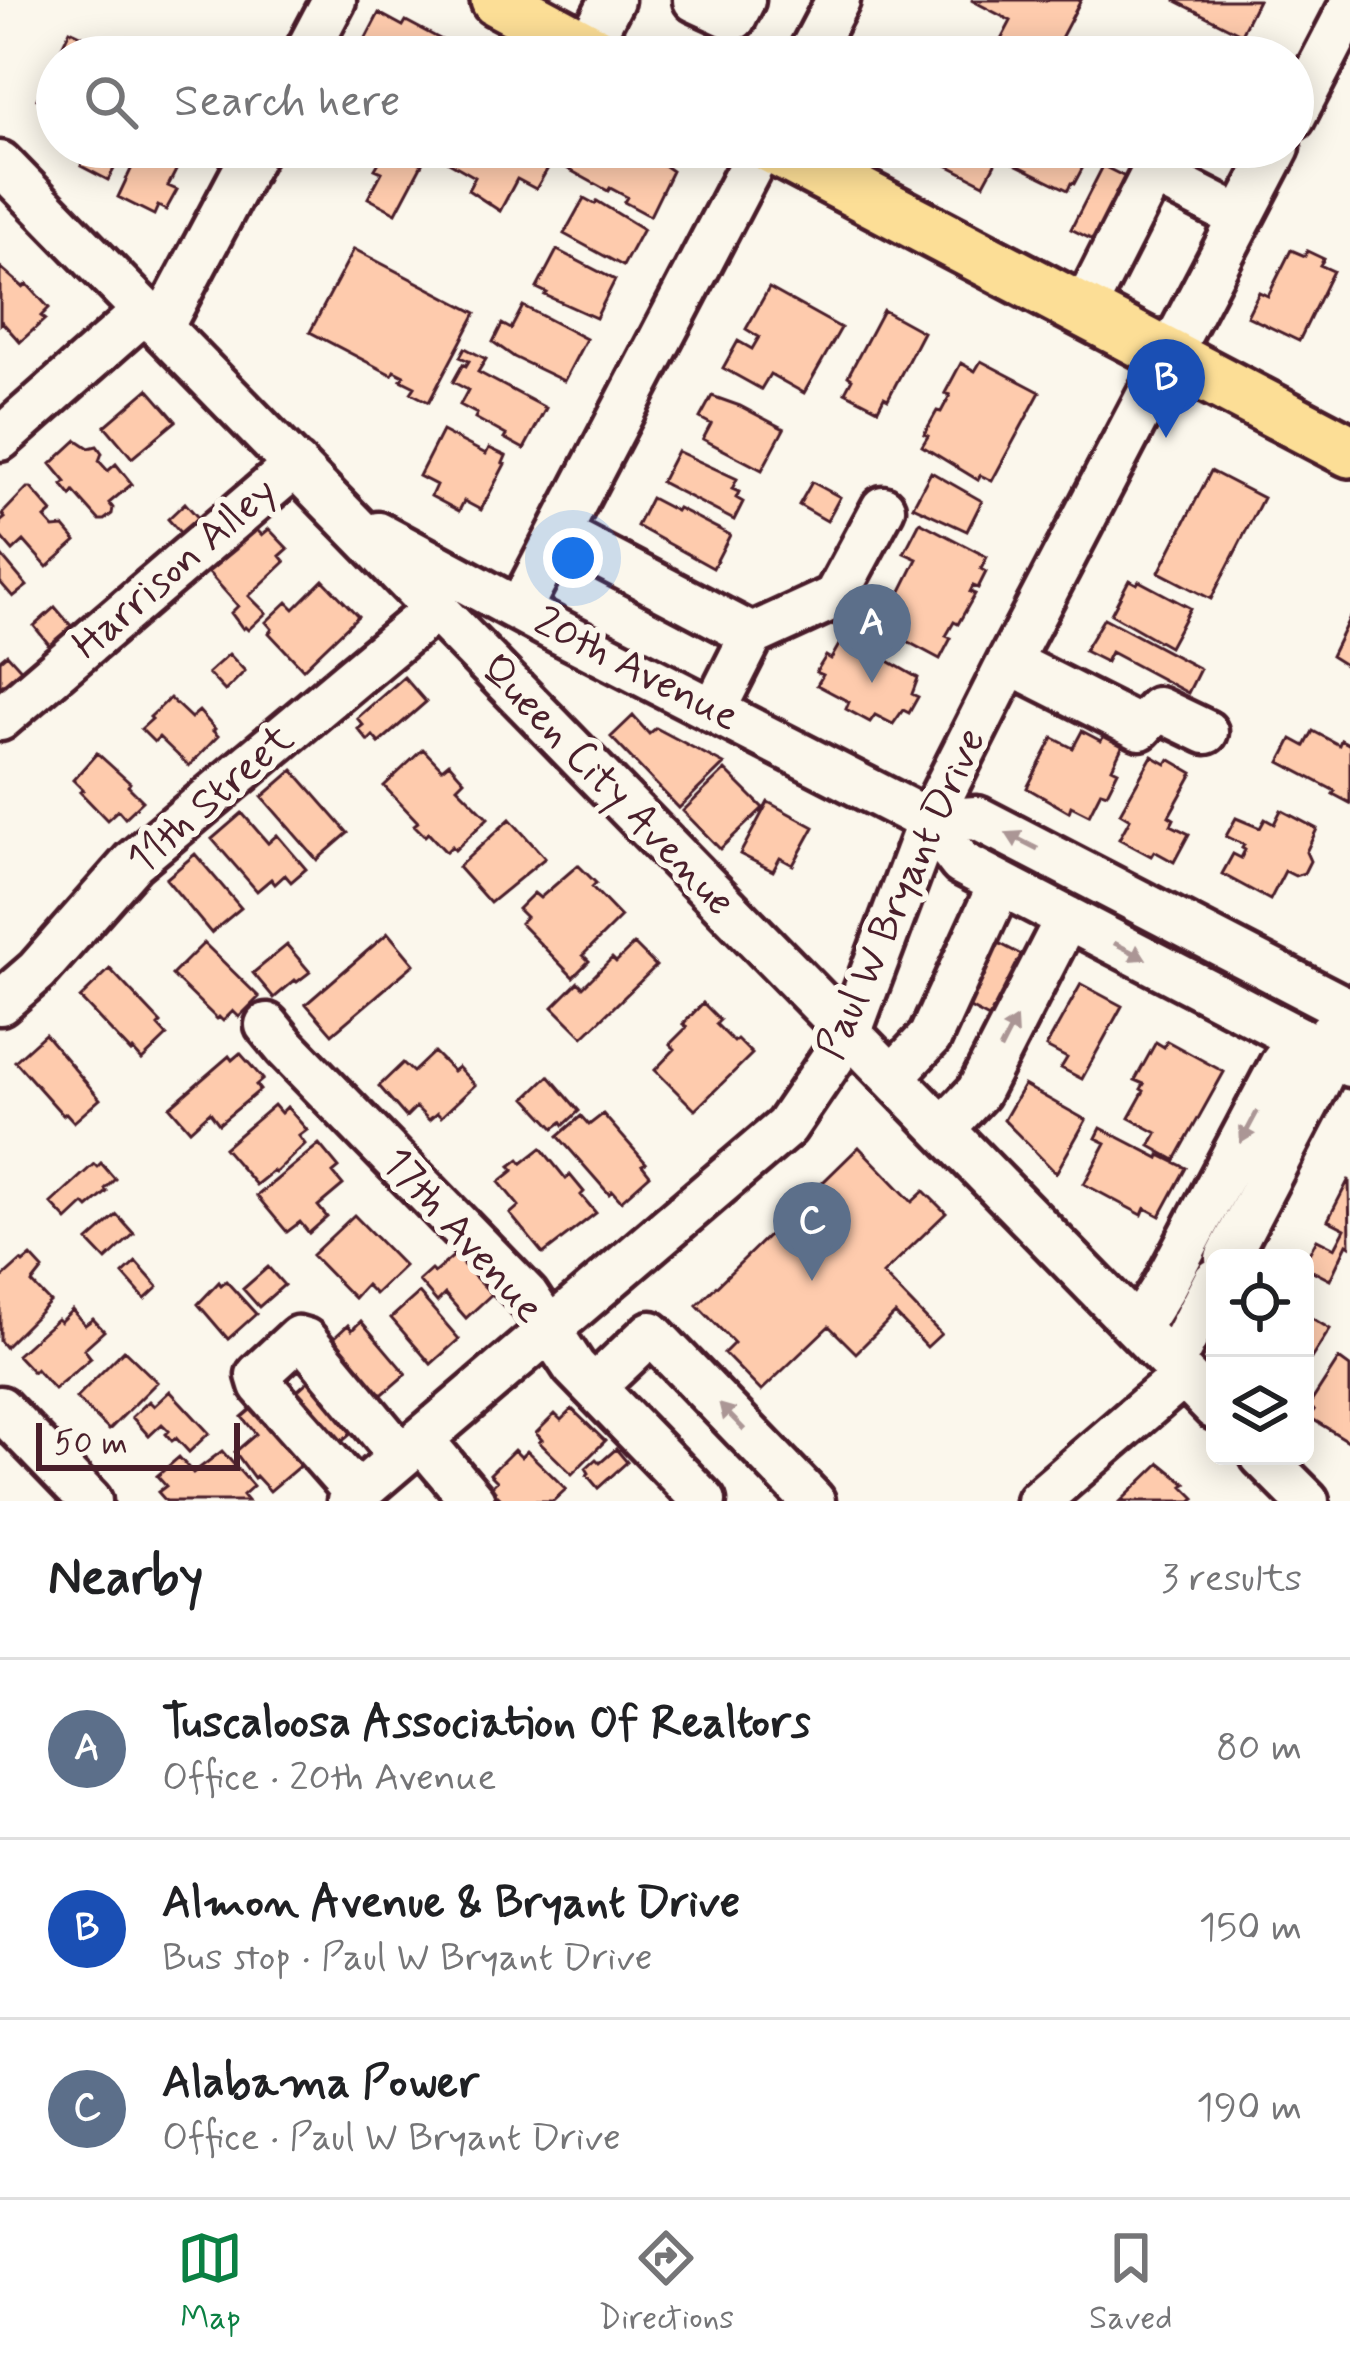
<!DOCTYPE html>
<meta charset="utf-8">
<style>
body{margin:0;font-family:Mynerve,sans-serif;background:#f2f2f2;color:#202124}
.controls{position:absolute;right:36px;bottom:36px;display:grid;overflow:hidden;border-radius:18px;box-shadow:0 6px 30px #0003}
.controls button{width:108px;height:108px;display:grid;place-items:center;padding:0;border:0;border-bottom:3px solid #e0e0e0;background:#fff;color:#202124;font:60px sans-serif}
.scale{position:absolute;left:36px;bottom:30px;width:204px;box-sizing:border-box;padding-left:12px;border:6px solid #4a1f2b;border-top:0;font-size:33px;line-height:42px;white-space:nowrap;color:#4a1f2b;-webkit-text-stroke:9px #fbf7ec;paint-order:stroke}
.you{position:absolute;left:573px;top:558px;width:42px;height:42px;margin:-30px;border:9px solid #fff;border-radius:50%;background:#1a73e8;box-shadow:0 0 0 18px #1a73e833}
.badge{display:grid;place-items:center;width:78px;height:78px;border-radius:50%;background:#0b8043;color:#fff;font-size:39px;font-weight:700}
.pin{position:absolute;translate:-50% -99px;filter:drop-shadow(0 3px 6px #0008)}
.pin::after{content:'';position:absolute;top:63px;width:42px;height:36px;background:inherit;clip-path:polygon(0 0,100% 0,50% 100%)}
.list{margin:0;padding:0;list-style:none}
h2{display:flex;justify-content:space-between;align-items:center;height:156px;margin:0;padding:0 48px;font-size:51px}
h2 small{font-size:39px;font-weight:400;color:#757577}
.list li{display:grid;grid-template-columns:78px 1fr auto;gap:36px;align-items:center;box-sizing:border-box;height:180px;padding:0 48px;border-top:3px solid #e0e0e0}
.list b{display:block;font-size:45px;white-space:nowrap}
.list p{margin:0;font-size:39px;white-space:nowrap;color:#757577}
.list em{font-size:39px;font-style:normal;color:#757577}
.icon{flex:none;width:66px;height:66px;fill:none;stroke:currentColor;stroke-width:2;stroke-linecap:round;stroke-linejoin:round}
.map{position:relative;flex:none;width:1350px;height:1501px;overflow:hidden}
.search{position:absolute;background:#fff;box-shadow:0 6px 30px #0003;left:36px;right:36px;top:36px;height:132px;display:flex;align-items:center;gap:30px;box-sizing:border-box;padding:0 42px;border-radius:66px;color:#757577;font-size:45px}
.sheet{height:696px;background:#fff}
nav{display:flex;justify-content:space-around;align-items:center;box-sizing:border-box;height:168px;border-top:3px solid #e0e0e0;background:#fff;font-size:33px;color:#757577}
nav a{display:grid;justify-items:center;gap:6px}
nav .on{color:#0b8043}
.map>svg:first-child{display:block}
.building{fill:#fecbad;stroke:#4a1f2b;stroke-width:3}
.lines{fill:none;stroke-linecap:round;stroke-linejoin:round}
.minor-casing{stroke:#4a1f2b;stroke-width:51}
.major-casing{stroke:#4a1f2b;stroke-width:60}
.minor{stroke:#fbf7ec;stroke-width:42}
.major{stroke:#fcde96;stroke-width:51}
.oneway{fill:#ab9695}
.labels{text-anchor:middle;dominant-baseline:central;stroke-width:12;stroke-linejoin:round;paint-order:stroke}
.street-label{font-size:42px;fill:#4a1f2b;stroke:#fbf7ec}
</style>
<div class="map">
<svg width="1350" height="1501" viewBox="0 0 1350 1501">
<rect width="100%" height="100%" fill="#fbf7ec"/>
<filter id="ink" filterUnits="userSpaceOnUse"><feTurbulence type="fractalNoise" baseFrequency=".00833" numOctaves="2"/><feDisplacementMap in="SourceGraphic" scale="24" xChannelSelector="R" yChannelSelector="G"/><feConvolveMatrix kernelMatrix="1 2 1 2 8 2 1 2 1" color-interpolation-filters="sRGB"/></filter>
<g filter="url(#ink)">
<path class="building" d="M971,0H1081L1051,57H992L1011,21Z
M1174,0H1258L1241,34Z
M379,13L403,26L406,21L472,56L356,57Z
M70,30L111,49L107,57H57Z
M57,58V108L37,99Z
M71,147H126L108,180L81,166L85,158L70,150Z
M146,147H188L168,186L177,190L166,210L158,206L154,215L118,197L134,163L137,165Z
M372,147H424L417,161L422,164L396,213L368,198L382,172L375,169L382,157L377,154L380,151Z
M455,147H525L552,161L536,189L517,179L500,211L468,190L475,177L447,161Z
M580,147H638L672,171L650,216L624,202L627,197L610,188L608,191L568,169Z
M912,147H1004L984,184Z
M1018,147H1087L1085,149L1091,152L1074,184L1071,183L1068,190L1011,162Z
M1103,166L1133,181L1101,244L1071,229Z
M584,198L595,204L597,201L643,229L623,266L564,234Z
M354,249L476,313L429,402L411,393L415,387L401,380L404,376L394,371L392,375L310,332Z
M557,250L615,280L596,318L545,295L547,293L537,288Z
M1291,250L1305,256L1307,251L1324,259L1320,265L1333,271L1299,341L1247,316L1259,292L1268,296Z
M0,267L23,287L27,284L49,308L41,316L45,319L20,342L2,322L0,324Z
M769,288L841,328L804,393L770,374L761,389L723,368L738,341L752,349L759,337L746,329Z
M523,306L586,339L564,381L514,357L493,342L502,324L511,329Z
M883,310L923,332L888,399L884,397L878,409L845,392L852,379L848,376Z
M465,348L486,359L478,372L546,408L524,449L504,438L506,435L475,418L477,414L460,405L468,390L453,382L463,364L466,366L469,361L460,357Z
M981,361L1040,392L992,481L980,475L978,480L922,446L928,436L924,434L937,411L941,412L950,395L945,393L961,363L975,371Z
M148,389L176,421L132,458L105,426Z
M712,396L740,406L784,429L762,470L703,439L711,424L700,418Z
M442,431L486,454L489,448L506,456L503,463L505,464L481,510L464,501L459,511L431,496L436,485L419,476Z
M77,440L89,448L97,446L102,453L99,461L108,471L116,464L132,484L109,503L113,508L112,514L104,520H99L74,492L71,496L62,485L66,482L51,464Z
M677,451L737,479L732,489L739,492L736,498L743,502L734,520L661,482Z
M1211,471L1263,498L1211,599L1159,572Z
M931,472L982,501L967,531L913,506Z
M812,482L840,497L827,521L799,505Z
M27,488H31L52,512L45,518L54,528L64,527L76,541L47,567L24,541L13,551L0,536V522L5,518L2,514Z
M651,498L676,511L678,508L730,535L713,568L637,526Z
M185,503L202,522L184,537L168,519Z
M920,522L987,557L981,569L986,572L978,588L973,586L970,592L975,594L958,624L954,622L946,636L951,638L940,659L869,621L885,590L898,597L917,559L904,553Z
M251,529L254,532L256,529L262,535L269,529L288,549L280,556L285,562L249,596L266,613L248,630L245,627L243,629L231,613L238,606L208,572L236,549L234,545Z
M0,554L27,586L13,597L0,582Z
M323,580L358,616L303,669L269,633L272,629L266,622L287,602L294,609Z
M1129,580L1137,584L1139,581L1190,608L1169,647L1111,614Z
M55,607L73,628L51,647L34,626Z
M1350,617V668L1331,656Z
M1104,618L1200,669L1188,693L1111,652L1106,662L1084,651Z
M844,636L878,652L876,654L918,678L912,694L918,697L909,713L903,710L893,724L875,715L870,722L846,709L849,702L817,685L823,675L816,672L826,656L831,659Z
M7,654L27,676L5,695L0,689V660Z
M229,654L245,671L225,691L208,673Z
M404,677L426,702L379,743L373,736L368,741L358,729L363,725L357,718Z
M170,698L191,718L199,711L215,729L213,731L218,736L189,766L159,737L154,742L141,729L152,719L150,717Z
M633,716L649,734L656,728L724,764L679,808L611,737Z
M1082,731L1101,741L1105,733L1124,743L1112,768L1118,771L1107,793L1101,791L1089,815L1071,806L1069,812L1027,788L1053,738L1073,748Z
M1313,731L1339,745L1341,740L1350,745V803L1333,794L1335,791L1280,762L1292,739L1305,746Z
M423,749L442,769L449,763L464,780L457,787L488,818L455,850L452,846L446,852L428,833L425,836L414,825L418,822L384,786Z
M97,753L130,783L128,786L143,801L125,818L118,810L107,820L80,792L83,790L73,780Z
M1152,756L1166,764L1169,759L1193,773L1169,816L1174,819L1171,825L1189,834L1174,862L1154,851L1151,856L1119,839L1130,819L1120,813Z
M293,770L348,833L317,860L262,797Z
M725,770L763,808L720,849L683,811Z
M768,802L814,827L793,865L780,858L773,871L740,854Z
M1281,810L1317,829L1306,852L1310,861L1304,873L1295,876L1285,871L1270,900L1222,874L1233,854L1241,858L1245,850L1242,848L1244,845L1226,836L1236,818L1260,828L1265,819L1274,824Z
M242,813L268,843L277,835L306,869L291,882L285,875L275,884L271,879L257,891L212,839Z
M510,819L545,858L490,903L458,867Z
M195,854L241,908L211,933L166,879Z
M578,865L596,883L592,887L621,917L583,955L589,961L573,977L520,923L526,917L518,909L534,893L540,898Z
M388,933L414,964L332,1034L306,1004Z
M989,938L1031,960L1001,1017L992,1013L989,1018L964,1005Z
M204,943L259,997L239,1017L233,1011L223,1021L219,1017L217,1019L172,975Z
M634,944L656,966L583,1037L553,1007L578,982L583,987L612,958L616,962Z
M287,945L310,972L297,982L295,980L274,998L253,973Z
M110,969L161,1023L158,1026L167,1036L142,1060L133,1050L131,1052L80,998Z
M1081,984L1122,1006L1082,1079L1061,1068L1067,1058L1046,1047Z
M703,1003L720,1020L716,1024L734,1042L737,1039L752,1054L695,1110L655,1070L675,1049L670,1044L687,1027L683,1024Z
M45,1034L100,1099L74,1122L66,1113L63,1115L15,1061Z
M1167,1041L1224,1072L1175,1160L1150,1146L1157,1133L1129,1118L1144,1091L1141,1089L1144,1084L1135,1080L1156,1042L1164,1047Z
M434,1052L453,1071L458,1067L475,1085L441,1117L437,1113L429,1120L416,1107L406,1117L379,1086L403,1063L413,1072Z
M240,1053L263,1079L256,1085L260,1090L219,1124L210,1112L190,1130L170,1107L229,1056L232,1060Z
M549,1076L579,1111L564,1125L562,1122L554,1128L526,1098Z
M1024,1085L1086,1120L1056,1173L1004,1120Z
M274,1105L281,1113L287,1107L307,1130L299,1136L305,1144L275,1173L273,1171L256,1185L224,1148Z
M603,1114L646,1163L642,1165L650,1175L621,1201L612,1191L609,1194L558,1136L581,1116L589,1125Z
M1101,1128L1159,1158L1160,1155L1186,1168L1160,1216L1145,1208L1142,1215L1084,1184L1106,1143L1096,1138Z
M319,1144L339,1168L333,1173L343,1185L318,1206L327,1217L309,1233L300,1222L287,1232L257,1196Z
M859,1147L912,1202L924,1191L946,1213L883,1274L941,1334L927,1347L895,1314L856,1353L829,1326L761,1391L724,1353L734,1343L697,1305Z
M541,1148L566,1179L570,1175L584,1192L581,1195L596,1213L543,1254L510,1214L519,1206L499,1182L514,1170L510,1166L519,1159L522,1163Z
M101,1163L115,1179L105,1189L107,1192L88,1208L84,1204L67,1220L51,1203L94,1164L97,1167Z
M1349,1179L1350,1246L1347,1244L1330,1280L1305,1267V1261L1317,1239L1335,1248L1345,1229L1328,1220Z
M117,1215L134,1234L106,1260L88,1241Z
M354,1215L404,1266L375,1294L366,1285L354,1298L312,1255Z
M458,1252L494,1292L466,1318L445,1294L437,1302L419,1281L431,1270L434,1273Z
M31,1256L43,1269L32,1283L50,1302L5,1347L0,1341V1280L21,1261L23,1263Z
M136,1262L158,1287L145,1299L123,1274Z
M268,1267L284,1285L259,1307L243,1289Z
M226,1281L256,1314L228,1339L198,1304L219,1282L221,1285Z
M419,1293L459,1339L431,1364L391,1318Z
M72,1310L85,1325L93,1319L104,1331L84,1349L91,1358L54,1389L36,1369L33,1372L17,1355L57,1319L60,1322Z
M1305,1314L1330,1329L1305,1368Z
M361,1321L406,1374L369,1406L324,1353L338,1342L334,1338L348,1325L352,1330Z
M124,1350L157,1382L109,1430L76,1398Z
M1339,1359L1350,1367V1442L1309,1417L1314,1410L1308,1407Z
M316,1374L361,1425L331,1451L287,1400Z
M170,1391L209,1433L189,1452L176,1438L172,1441L166,1434L169,1431L162,1424L149,1436L132,1417L149,1401L154,1406Z
M263,1399L309,1458L270,1491L256,1476L254,1478L235,1452L256,1434L242,1417Z
M572,1409L605,1441L572,1474L539,1442L542,1440L536,1433L555,1414L561,1420Z
M616,1449L627,1462L598,1488L587,1475L589,1473L586,1468L596,1459L600,1463Z
M514,1450L521,1457L527,1451L566,1489L553,1501H503L490,1488L497,1481L490,1474Z
M222,1451L253,1486L243,1495L248,1501H166L158,1492L166,1486L157,1476L179,1457L193,1473Z
M1160,1463L1186,1484L1183,1486L1195,1498L1191,1501H1121Z"/>
<g class="lines">
<defs>
<path id="minor" d="M695,0L734,18L743,0
M587,48L612,0
M304,57L334,0
M808,57L838,0
M1293,118L1350,8
M0,163L1215,1408
M1083,311L1153,173L1241,218
M161,328L257,147
M0,439L145,311
M378,534L552,628L929,821L961,863L1350,1065
M559,534L752,635L835,597L883,508
M519,610L761,147
M1009,662L1140,728L1158,709L1206,732
M714,710L752,635
M0,719L296,465
M929,821L977,818L1350,1011
M0,1003L37,971L133,862L434,610
M267,1025L286,1048L527,1296L574,1367L704,1501
M892,1077L930,1037L1000,884
M943,1129L978,1092L1067,918
M1227,1258L1316,1087L1325,1068L1321,1049L1330,1033
M1138,1328L1163,1288L1281,1065L1292,1050L1321,1049
M1172,1364L1215,1281
M594,1387L651,1333L813,1501
M0,1408L90,1501
M421,1439L473,1501
M1262,1456L1307,1501
M357,1494L261,1385L258,1375L298,1338L305,1340L401,1456
M349,1501L786,1127L849,1034L929,821L1009,662L1278,147
M1038,1501L1183,1376"/>
<path id="major" d="M497,0L603,57
M771,147L1350,451"/>
</defs>
<use href="#minor" class="minor-casing"/>
<use href="#major" class="major-casing"/>
<use href="#minor" class="minor"/>
<use href="#major" class="major"/>
</g>
<defs><path id="oneway-solid" d="M-6-.8H1V-3.2L6.5 0L1 3.2V.8H-6Z" transform="scale(3)"/></defs>
<g class="oneway">
<use href="#oneway-solid" transform="translate(1022 841) rotate(-153)"/>
<use href="#oneway-solid" transform="translate(1130 951) rotate(27)"/>
<use href="#oneway-solid" transform="translate(1008 1034) rotate(-63)"/>
<use href="#oneway-solid" transform="translate(1249 1127) rotate(118)"/>
<use href="#oneway-solid" transform="translate(732 1417) rotate(-134)"/>
</g>
</g>
<g class="labels">
<g class="street-label">
<text transform="translate(175 569) rotate(-41)">Harrison Alley</text>
<text transform="translate(636 670) rotate(27)">20th Avenue</text>
<text transform="translate(607 786) rotate(46)">Queen City Avenue</text>
<text transform="translate(211 800) rotate(-41)">11th Street</text>
<text transform="translate(902 894) rotate(-66)">Paul W Bryant Drive</text>
<text transform="translate(462 1236) rotate(48)">17th Avenue</text>
</g>
</g>
</svg>
<div class="controls">
<button><svg class="icon" aria-label="locate" viewBox="0 0 24 24"><circle cx="12" cy="12" r="6"/><path d="M12 2v4M12 18v4M2 12h4M18 12h4"/></svg></button>
<button><svg class="icon" aria-label="layers" viewBox="0 0 24 24"><path d="M12 4l9 5-9 5-9-5zM3 14l9 5 9-5"/></svg></button>
</div>
<div class="scale">50 m</div>
<div class="you"></div>
<div class="pin badge" style="left:872px;top:683px;background:#5c6f8a">A</div>
<div class="pin badge" style="left:1166px;top:438px;background:#1a4fb4">B</div>
<div class="pin badge" style="left:812px;top:1281px;background:#5c6f8a">C</div>
<div class="search"><svg class="icon" aria-label="search" viewBox="0 0 24 24"><circle cx="10" cy="10" r="6"/><path d="M15 15l6 6"/></svg>Search here</div>
</div>
<section class="sheet">
<h2>Nearby<small>3 results</small></h2>
<ul class="list">
<li><span class="badge" style="background:#5c6f8a">A</span><div><b>Tuscaloosa Association Of Realtors</b><p>Office · 20th Avenue</p></div><em>80 m</em></li>
<li><span class="badge" style="background:#1a4fb4">B</span><div><b>Almon Avenue &amp; Bryant Drive</b><p>Bus stop · Paul W Bryant Drive</p></div><em>150 m</em></li>
<li><span class="badge" style="background:#5c6f8a">C</span><div><b>Alabama Power</b><p>Office · Paul W Bryant Drive</p></div><em>190 m</em></li>
</ul>
</section>
<nav>
<a class="on"><svg class="icon" aria-label="map" viewBox="0 0 24 24"><path d="M3 6l6-2 6 2 6-2v14l-6 2-6-2-6 2zM9 4v14M15 6v14"/></svg>Map</a>
<a><svg class="icon" aria-label="directions" viewBox="0 0 24 24"><path d="M12 3l9 9-9 9-9-9zM9 14v-3h6M13 9l2 2-2 2"/></svg>Directions</a>
<a><svg class="icon" aria-label="saved" viewBox="0 0 24 24"><path d="M7 4h10v16l-5-4-5 4z"/></svg>Saved</a>
</nav>
